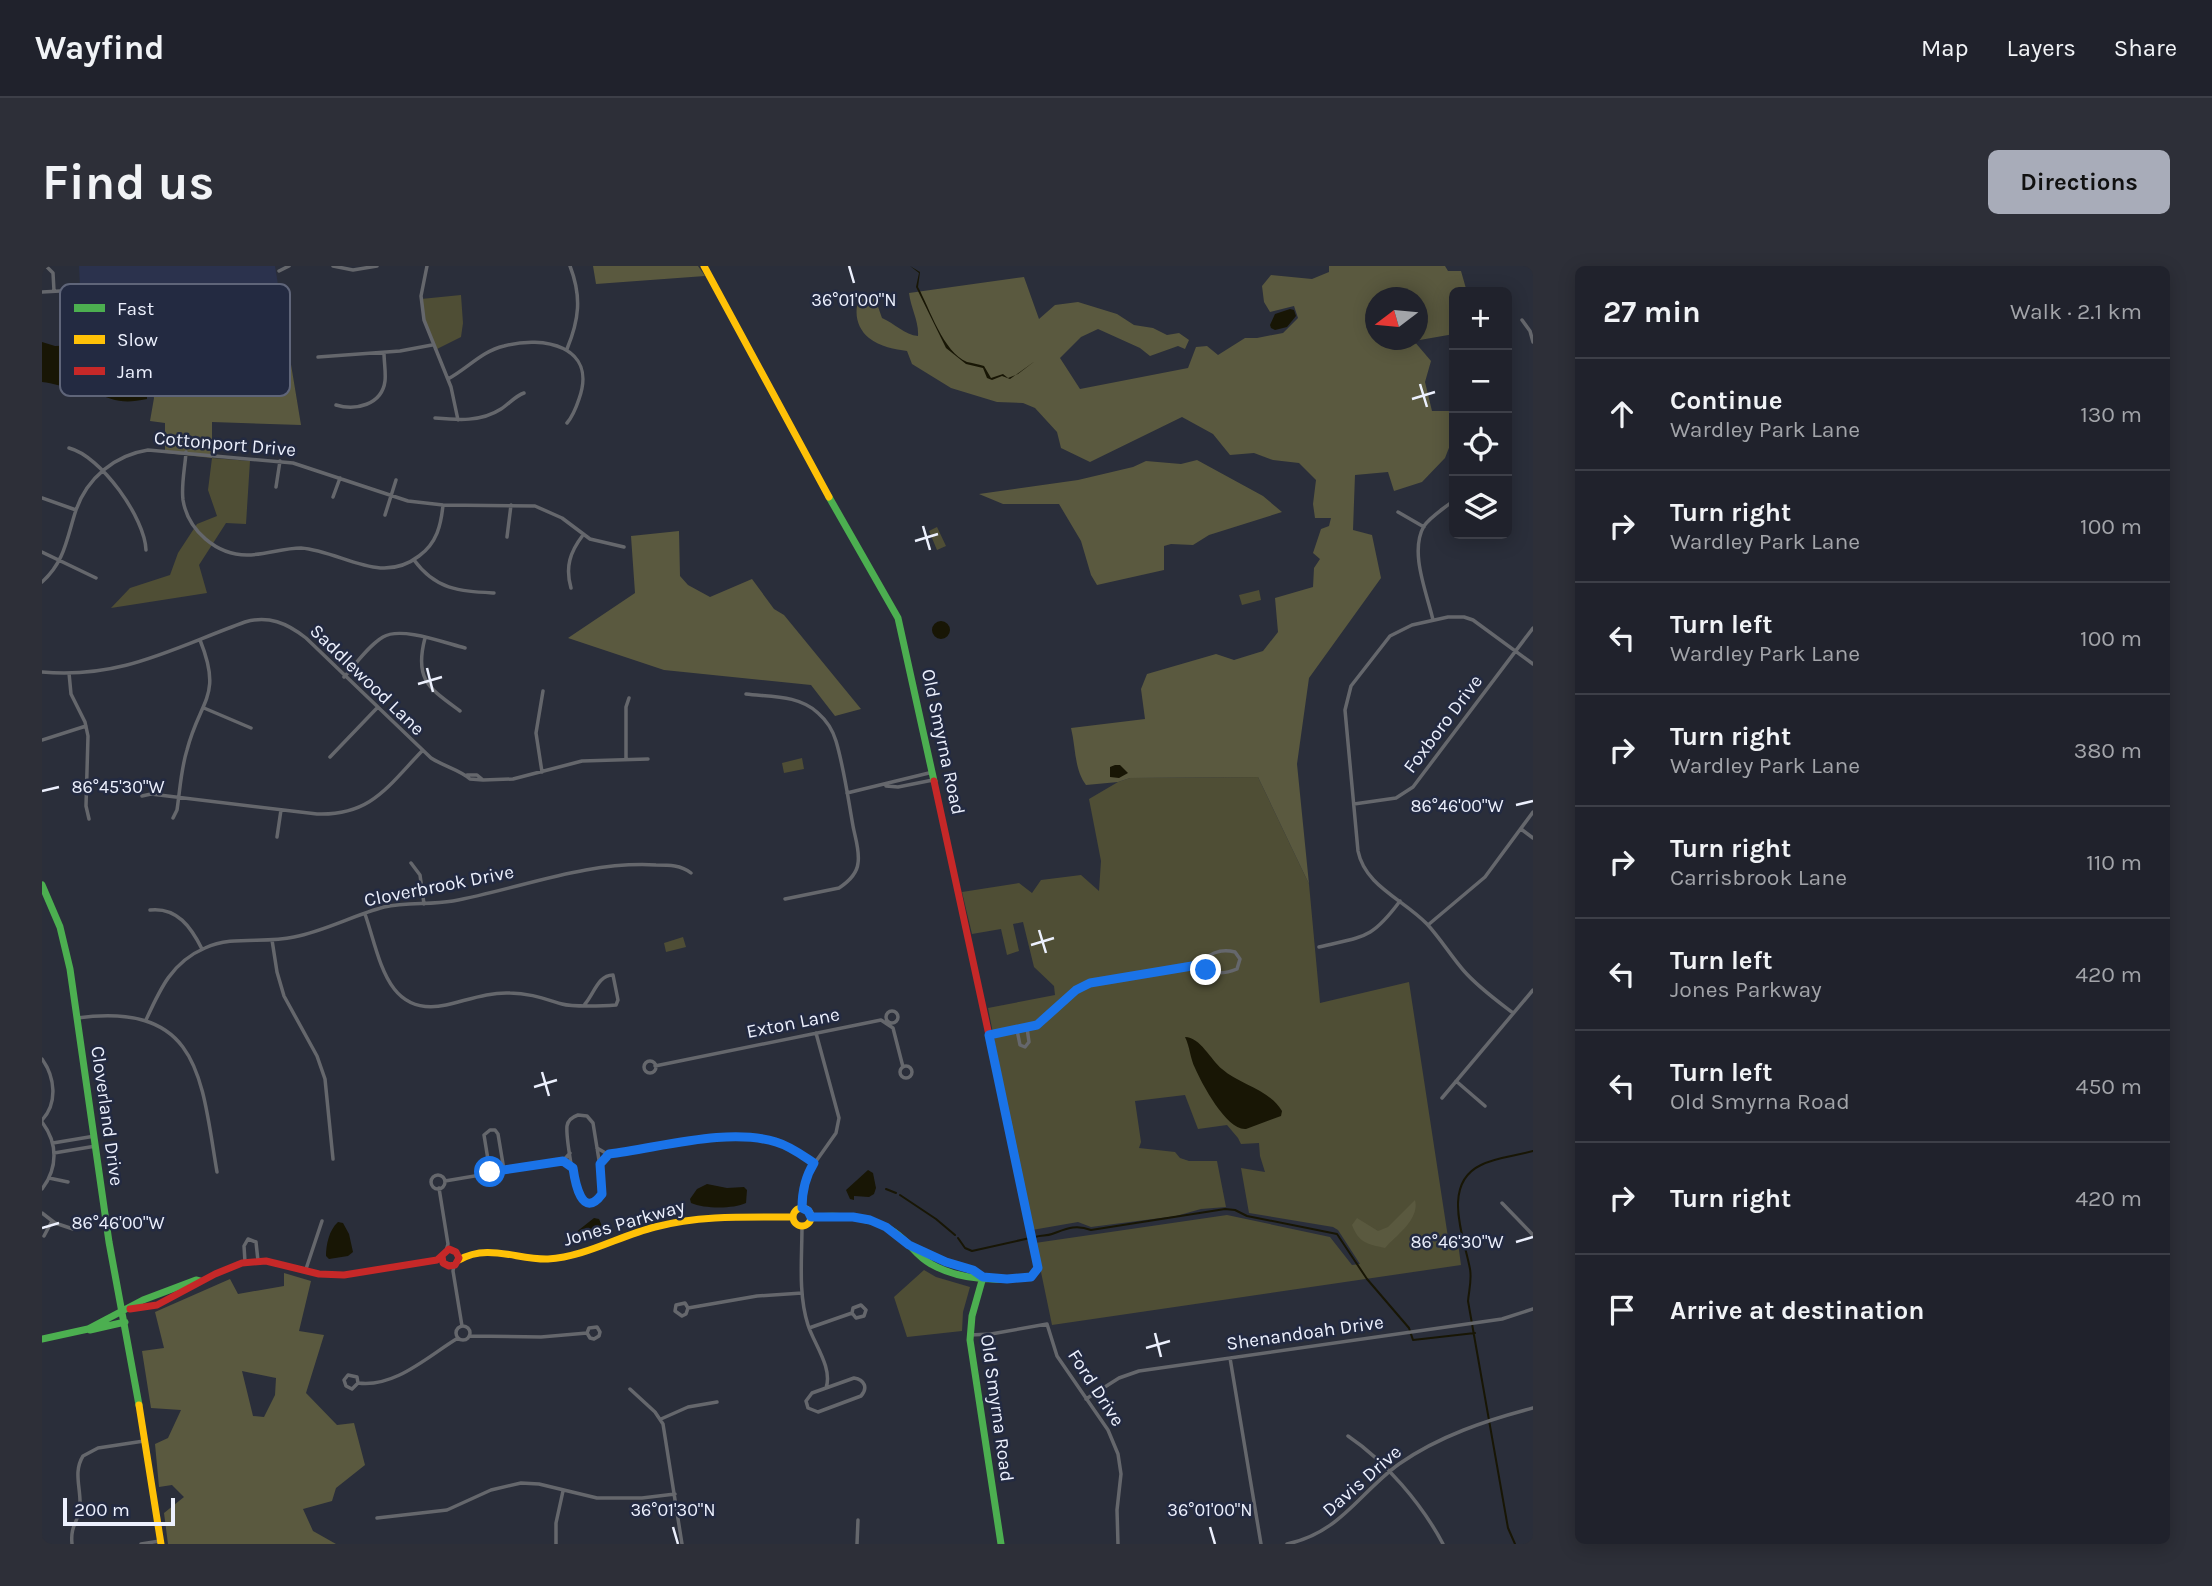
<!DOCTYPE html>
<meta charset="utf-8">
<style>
body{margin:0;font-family:Karla,sans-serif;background:#2d2f38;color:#f1f3f6}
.controls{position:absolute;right:21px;top:21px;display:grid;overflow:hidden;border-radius:10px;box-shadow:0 4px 18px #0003}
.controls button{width:63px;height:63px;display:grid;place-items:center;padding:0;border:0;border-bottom:2px solid #3d3f48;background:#20222c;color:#f1f3f6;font:35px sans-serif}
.compass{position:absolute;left:1323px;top:21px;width:63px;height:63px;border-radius:50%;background:#20222c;box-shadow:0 4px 18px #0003;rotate:254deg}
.scale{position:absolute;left:21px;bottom:18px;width:112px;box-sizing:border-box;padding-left:7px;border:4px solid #ecf0fd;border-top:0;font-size:19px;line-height:24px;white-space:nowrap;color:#ecf0fd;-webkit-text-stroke:5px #232a41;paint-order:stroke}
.stop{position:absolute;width:21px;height:21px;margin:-16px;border:5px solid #1a73e8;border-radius:50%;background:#fff}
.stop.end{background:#1a73e8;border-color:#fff;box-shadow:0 2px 7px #0008}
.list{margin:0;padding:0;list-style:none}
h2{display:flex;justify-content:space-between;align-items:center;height:91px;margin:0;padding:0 28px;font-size:30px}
h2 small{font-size:23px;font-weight:400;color:#a2a4a9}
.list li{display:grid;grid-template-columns:46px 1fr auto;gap:21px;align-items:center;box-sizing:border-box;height:112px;padding:0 28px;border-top:2px solid #3d3f48}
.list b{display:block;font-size:26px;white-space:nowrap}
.list p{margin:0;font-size:23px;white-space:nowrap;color:#a2a4a9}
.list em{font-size:23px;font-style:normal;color:#a2a4a9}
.icon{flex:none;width:38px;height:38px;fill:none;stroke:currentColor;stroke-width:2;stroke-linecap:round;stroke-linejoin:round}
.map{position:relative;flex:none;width:1491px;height:1278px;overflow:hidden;border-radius:10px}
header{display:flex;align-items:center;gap:42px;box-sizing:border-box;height:98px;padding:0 35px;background:#20222c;border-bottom:2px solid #3d3f48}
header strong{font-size:33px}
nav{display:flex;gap:38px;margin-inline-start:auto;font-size:24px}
.intro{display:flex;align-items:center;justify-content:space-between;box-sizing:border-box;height:168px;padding:0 42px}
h1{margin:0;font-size:49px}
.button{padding:18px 32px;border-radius:10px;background:#a8acb9;color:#111;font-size:24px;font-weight:700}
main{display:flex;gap:42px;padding:0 42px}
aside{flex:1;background:#20222c;border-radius:10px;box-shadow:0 4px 18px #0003}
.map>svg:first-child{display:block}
.built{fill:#2b324d}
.green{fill:#4f4e35}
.forest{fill:#5a593f;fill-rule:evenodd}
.water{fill:#181605}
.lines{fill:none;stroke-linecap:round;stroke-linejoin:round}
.stream{stroke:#181605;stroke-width:2}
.street{stroke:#65676c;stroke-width:3.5}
.fast{stroke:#4caf50;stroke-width:7}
.slow{stroke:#ffc107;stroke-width:7}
.jam{stroke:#c62828;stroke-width:7}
.route{stroke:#1a73e8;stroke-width:9}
.ticks{fill:none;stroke:#ecf0fd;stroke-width:2.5}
.labels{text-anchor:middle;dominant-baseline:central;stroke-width:5;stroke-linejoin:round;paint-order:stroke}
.street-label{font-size:19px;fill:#ecf0fd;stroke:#232a41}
.key{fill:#232a41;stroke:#5f6579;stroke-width:2}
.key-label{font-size:19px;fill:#ecf0fd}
.ticks-label{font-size:18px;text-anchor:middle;fill:#ecf0fd;stroke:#232a41;stroke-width:5;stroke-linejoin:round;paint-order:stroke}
</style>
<header>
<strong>Wayfind</strong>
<nav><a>Map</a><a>Layers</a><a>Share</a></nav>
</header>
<div class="intro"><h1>Find us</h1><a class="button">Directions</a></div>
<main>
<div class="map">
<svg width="1491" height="1278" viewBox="0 0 1491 1278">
<rect width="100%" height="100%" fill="#2a2e3a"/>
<path class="built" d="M37,0H233L243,62L143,72L40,66Z"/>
<path class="green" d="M419,29L421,57L419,71L393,84L382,57L379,33Z
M170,192L208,195L204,258L184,257L157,299L165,327L69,342L88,322L128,309L136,287L155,258L175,250L166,224Z
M895,261L904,280L895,284L887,265Z
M1217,324L1219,334L1200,339L1197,329Z
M760,492L762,503L742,507L740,497Z
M1216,511L1267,618L1278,737L1367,716L1407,978L1416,977L1419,999L1010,1059L993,977L1185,949L1288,971L1310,999L1318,998L1296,964L1291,961L1207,947L1199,902L1223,906L1218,890L1217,877L1199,878L1196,872L1185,859L1156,863L1143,829L1093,835L1099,876L1097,882L1133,886L1138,892L1147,895H1175L1184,941L1159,943L1134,950L1049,961L1036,956L990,964L946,742L1013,729L1012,720L992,701L981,656L971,658L977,685L965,689L959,663L930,668L920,626L977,617L990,627L999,614L1039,609L1057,625L1059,595L1047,533L1076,516L1088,512Z
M641,671L644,681L624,686L622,677Z
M882,1004L894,1011L928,1021L921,1046L920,1065L865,1071L852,1031Z"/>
<path class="forest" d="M551,0H656L663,10L554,18Z
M1287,0H1403L1406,5H1419L1425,26H1412V68L1372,75L1389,95L1383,116L1390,145H1409L1412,169L1403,192L1380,216L1352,225L1346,206L1313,209L1311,264L1330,269L1339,312L1267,412L1255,498L1267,618L1216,511L1088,512L1076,516L1044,519C1032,503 1034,482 1029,462L1103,453L1099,423L1105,408L1174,388L1192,394L1221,385L1236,366L1233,332L1271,321L1272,302L1278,293L1271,287L1279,263L1287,260L1289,252H1273L1271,238L1274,214L1257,197L1231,194L1212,187L1188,189L1171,168L1140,151L1048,196L1019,182L1015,166L993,142L981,137L955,136L909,122L870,98L865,85C853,83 838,81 827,72C813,61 810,40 822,26L833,32L840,52C852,57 863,69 876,70C877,55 869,43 867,27L982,11L997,53L1013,39L1036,36L1075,48L1092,59L1111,62L1125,69L1137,67L1147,74L1143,83L1136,80L1108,90L1098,82L1056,63L1039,71L1018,92L1038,123L1146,102L1154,81L1165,80L1176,89L1203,72H1215L1241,67L1256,52L1252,40L1228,46L1222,36L1220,20L1229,9L1270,13L1287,6ZM1334,32H1376V74H1334Z
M243,62L259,159L170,156V192L123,187V157L108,155L112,132L108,115L95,116L83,113L79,104L78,82L143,72Z
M1155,194L1221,230L1240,246L1167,269L1151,279L1129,278L1122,280V304L1055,319L1049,309L1039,275L1017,238H961L937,228L1036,214L1091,201L1104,195L1139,198Z
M637,265L638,310L646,319L668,331L710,313L732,343L742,349L819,443L793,450L769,419L622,404L526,372L593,327L589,270Z
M1373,934C1378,953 1355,969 1343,982C1325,978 1317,977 1310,959L1315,952L1336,965L1346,961Z
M242,1007L269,1015L257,1065L282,1069L264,1127L295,1159L312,1157L323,1199L294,1222L290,1235L261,1243L271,1265L294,1278H126L122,1247L142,1231L130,1219L117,1221L113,1178L126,1172L139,1144L109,1142L100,1085L122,1082L113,1046L188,1013L196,1028L242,1020ZM200,1105L234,1112L233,1129L222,1151L211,1150Z"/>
<path class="water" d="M868,0L878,6L876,21C888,43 901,86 925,96C930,97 936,98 942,100L949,112L961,108L966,112L976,108L993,95L968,113L960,110L950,114L945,112L941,102L924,98L904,82L874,21L877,7Z
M1248,43L1252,44L1254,50L1245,61L1233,64L1229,62L1228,59L1233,48Z
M0,76L13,80L41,79L50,88C57,87 70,89 73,95L68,98V105L76,108L84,119L105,124V133C81,138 72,135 49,125C44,122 38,124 32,123C22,121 11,117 0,116Z
M890 364a9 9 0 1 1 18 0a9 9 0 1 1-18 0Z
M1073,499H1078L1086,507L1077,512L1068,511V501Z
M1143,771C1158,771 1169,794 1180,803C1198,819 1227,823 1240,845L1239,850L1204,863C1185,865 1160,818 1153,802C1148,792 1148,781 1143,771Z
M826,904L831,907L834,922L832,928L827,931L812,930V934L808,933L804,924Z
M665,918L685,922L702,921L705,924L704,937C691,943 663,943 649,937L648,933L655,923Z
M552,952L557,953L560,960L555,970L545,972L539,977L527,974L528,971Z
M296,956L301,957L307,968L311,986L306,990L287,993L284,990C284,979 287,964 296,956Z"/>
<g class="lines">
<path class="stream" d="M844,923L854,927
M858,929L894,953L913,969
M993,971C999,969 1005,970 1010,968C1024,963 1033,958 1049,964L1183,943L1193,944L1205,950L1295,968L1325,1013L1367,1062L1371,1074L1433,1067
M916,972L923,982L930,985L988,972
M1473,1278L1466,1262L1426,1035C1427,1024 1430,1014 1428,1003C1422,971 1399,918 1439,899C1454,891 1474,890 1491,885"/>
<path class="street" d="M4,0L11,7L12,25
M291,0L311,4L335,0
M385,0L379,30L382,54L409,121L416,154
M237,5L247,0
M0,26L36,24
M1480,54L1488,65L1491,76
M525,83C537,54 540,31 528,0
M276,91L358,85L390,79
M406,113C425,103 440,85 462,80C501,69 556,80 537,133C534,142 531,150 525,157
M294,139C313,145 340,139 343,115C344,106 342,96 342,87
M393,152C416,154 439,156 459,143C467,138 473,130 482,127
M27,182C59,190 103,252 104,284
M144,186C143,202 139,219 141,234C146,265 175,289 205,289C223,289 241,282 259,282C300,285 338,320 377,290C395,277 399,259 401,239
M234,221L238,195
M291,231L298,212
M0,232L34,244
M1356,246L1382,261
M343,249L354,214
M465,271L469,239
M0,286L54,312
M372,294C394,324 417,325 452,327
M0,316C23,296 25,271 34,244C45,212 73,189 106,184L251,197L366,235L401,239L493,240L520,252L548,273L582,281
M529,322C523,301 528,286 541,269
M1391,354C1385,327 1367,286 1382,260C1389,250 1403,242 1412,234
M383,372C372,414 387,422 418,445
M0,406C80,413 131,382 203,356C226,349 245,357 264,372L389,492C401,500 418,504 428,513L441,514L435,509H425
M27,407L29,428L43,456L46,470L44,540L47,553
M302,411C314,398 326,380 341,371C359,360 403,377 423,382
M704,428C729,431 757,429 776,447C784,454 791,465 794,475C802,502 806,532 811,560C813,571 818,585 816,597C815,608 806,616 797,622L743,633
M162,442L209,462
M0,474L44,460
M288,491L335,442
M584,493V441L587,432
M500,506L494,467L501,425
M441,514L471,513L540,495L606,493
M844,520L856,521L891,514
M805,527L891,506
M100,530L109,528L275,548C329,550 346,520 380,485
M1312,538L1354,532L1371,521L1491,362
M131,552L135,544C138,524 139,503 145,484C158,433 181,431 158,374
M1479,563L1491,572
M235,571L239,544
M369,597L378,609L382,638
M108,644C135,641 149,661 160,683
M323,648C338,691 344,752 404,739C426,734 446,726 468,727C487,727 503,733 520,738C530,741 562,740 574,739L576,734L571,709C556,709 552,728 543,738
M1386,659L1443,611L1491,546
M230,674L235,706L242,730L275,790L283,813L291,893
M1277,681C1322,670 1329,674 1358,635
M844 751a6 6 0 1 1 12 0a6 6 0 1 1-12 0Z
M1471,747C1454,734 1436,721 1422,705C1409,690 1398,672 1385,658C1361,633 1323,620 1316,585L1303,444L1309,420L1348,370L1370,359L1406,351H1422L1431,354L1491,398
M35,752C158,736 159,811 175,906
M104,754C118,723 130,696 163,682C191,669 222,678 252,671C283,665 312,649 342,641C365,636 388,639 411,635C480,622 543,595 614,599C627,599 639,599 649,607
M975,764L978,779L983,781L987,776L985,762
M947,769L995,759L1034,724L1048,717L1156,700C1165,688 1178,682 1193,686L1198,693L1195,703C1181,709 1168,708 1156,700
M0,793C13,811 16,837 0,854
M602 801a6 6 0 1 1 12 0a6 6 0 1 1-12 0Z
M613,800L839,754L851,762L861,801
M858 806a6 6 0 1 1 12 0a6 6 0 1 1-12 0Z
M1414,815L1443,840
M1400,832L1491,724
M536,849L545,850L551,857L561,919L558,931C552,936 544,938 538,931C532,925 524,870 525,860C526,854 530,851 536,849Z
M0,856C16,877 16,902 0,923
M11,877L53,870
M555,882L567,889C617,881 686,861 734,876C748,880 760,889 772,897
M12,887L54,880
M448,906L442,869L448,864H453L456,868L462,904
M389 916a7 7 0 1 1 14 0a7 7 0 1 1-14 0Z
M7,912L26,916
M403,915L521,895L528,887
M397,922L406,978L404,985
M1460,937L1491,969
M760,942L761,923L765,908L794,867L797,852L774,767
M0,947L13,957L31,963
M760,960C760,992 756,1028 766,1059C772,1078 791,1102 784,1122
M2,970L10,955
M203,996L202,980L206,973L214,976L216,995
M412,1000L411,1005L420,1060
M264,1003L280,955
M646,1042L644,1048L640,1050L633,1045L634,1039L643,1037L646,1042L715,1030L760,1027
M414 1067a7 7 0 1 1 14 0a7 7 0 1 1-14 0Z
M767,1062L810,1047L811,1042L819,1039L824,1044L822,1050L814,1052L810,1047
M928,1069L949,1068L1005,1058L1015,1090L1066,1164L1076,1188L1079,1208L1075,1244L1076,1278
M427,1070L499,1071L545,1067L547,1062L555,1061L558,1066L557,1070L552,1073L548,1072L545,1067
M1188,1092L1219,1278
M812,1112C823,1114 826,1122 819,1130L776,1146L766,1142L764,1135L770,1127Z
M316,1117L315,1111L306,1109L302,1114L304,1120L310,1123L316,1117C353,1122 386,1090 416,1072
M588,1123L613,1146L621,1158L640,1278
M1044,1133L1077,1112L1097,1105L1460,1053L1491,1043
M619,1153L646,1141L675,1136
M1306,1170C1343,1195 1380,1238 1401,1278
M335,1252L405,1244L449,1224L479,1217L497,1218L555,1232H600L633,1228
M30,1278C28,1258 37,1256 38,1240C39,1222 31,1206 41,1190L56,1182L102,1175
M99,1278L118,1275
M514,1278V1257L521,1225
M815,1278L816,1254
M1245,1278C1298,1267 1317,1227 1357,1198C1397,1170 1445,1154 1491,1142"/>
<path class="fast" d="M787,231L856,352L892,515
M0,619L18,661L28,703L67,976L97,1139
M769,951C803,949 834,949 861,973C871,982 877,992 889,998C919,1015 955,1015 989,1011L996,1002L966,857
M941,1011L930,1050L928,1074L959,1278
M48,1064L83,1056
M0,1073L46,1063L101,1034L154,1014L158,1015"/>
<path class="slow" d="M662,0L787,231
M751 951a9 9 0 1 1 18 0a9 9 0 1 1-18 0Z
M867,979L904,996L931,1004L941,1011
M417,994C445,977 476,994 506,993C543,991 577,970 613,961C658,949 705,951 751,951
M97,1139L119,1278"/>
<path class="jam" d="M892,515L966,857
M88,1043L115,1039L173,1008L200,997L224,995L277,1008L302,1009L395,994L407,983L414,986L417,992L413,999L407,1000L401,997L400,990"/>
</g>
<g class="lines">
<path class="route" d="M448,906L521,895L531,902C533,916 540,955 560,928L558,898L567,888C617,882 686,861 734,876C748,880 760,889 772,897C763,911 760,925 760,942L766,945L769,951H811L828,954L844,961L867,979L904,996L931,1004L941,1011L965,1013L989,1011L996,1002L947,769L995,759L1034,724L1048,717L1156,699L1164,704"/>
</g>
<path class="ticks" d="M807,0L812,17M1378,118L1385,141M1370,133L1393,126M881,260L888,284M873,275L896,268M385,402L391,426M376,418L400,411M0,525L17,521M1474,539L1491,535M997,664L1004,687M989,679L1012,672M500,806L507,830M492,821L515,814M0,962L17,957M1474,976L1491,971M1113,1067L1119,1091M1104,1082L1128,1075M631,1261L636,1278M1168,1261L1173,1278"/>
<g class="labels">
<g class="street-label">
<text transform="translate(183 178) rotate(5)">Cottonport Drive</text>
<text transform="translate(325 414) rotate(44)">Saddlewood Lane</text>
<text transform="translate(1401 458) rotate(-53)">Foxboro Drive</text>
<text transform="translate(901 476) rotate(78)">Old Smyrna Road</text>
<text transform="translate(397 620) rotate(-11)">Cloverbrook Drive</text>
<text transform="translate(751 757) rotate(-11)">Exton Lane</text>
<text transform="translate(65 850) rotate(82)">Cloverland Drive</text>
<text transform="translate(582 957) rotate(-16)">Jones Parkway</text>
<text transform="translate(1263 1067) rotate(-8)">Shenandoah Drive</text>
<text transform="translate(1054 1122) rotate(57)">Ford Drive</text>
<text transform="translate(955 1142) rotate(82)">Old Smyrna Road</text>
<text transform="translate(1320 1215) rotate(-41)">Davis Drive</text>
</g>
</g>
<rect x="18" y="18" width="230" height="112" rx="10" class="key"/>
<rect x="32" y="38" width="31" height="8" fill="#4caf50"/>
<rect x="32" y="69" width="31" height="9" fill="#ffc107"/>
<rect x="32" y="101" width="31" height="8" fill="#c62828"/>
<g class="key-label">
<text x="75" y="49">Fast</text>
<text x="75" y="80">Slow</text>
<text x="75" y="112">Jam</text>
</g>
<g class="ticks-label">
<text x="812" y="40">36°01'00"N</text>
<text x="76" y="527">86°45'30"W</text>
<text x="1415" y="546">86°46'00"W</text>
<text x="76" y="963">86°46'00"W</text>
<text x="1415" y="982">86°46'30"W</text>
<text x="631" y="1250">36°01'30"N</text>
<text x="1168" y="1250">36°01'00"N</text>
</g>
</svg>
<div class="controls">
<button>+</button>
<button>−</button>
<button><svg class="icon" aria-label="locate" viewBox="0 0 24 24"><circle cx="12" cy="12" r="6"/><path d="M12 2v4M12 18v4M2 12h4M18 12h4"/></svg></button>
<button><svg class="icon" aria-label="layers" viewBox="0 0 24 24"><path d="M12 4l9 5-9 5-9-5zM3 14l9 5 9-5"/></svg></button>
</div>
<svg class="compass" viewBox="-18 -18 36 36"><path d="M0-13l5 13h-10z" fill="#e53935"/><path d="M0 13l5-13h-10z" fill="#a2a4a9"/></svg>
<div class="scale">200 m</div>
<div class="stop" style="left:448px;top:906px"></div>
<div class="stop end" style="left:1164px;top:704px"></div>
</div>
<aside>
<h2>27 min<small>Walk · 2.1 km</small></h2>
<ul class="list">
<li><svg class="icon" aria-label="ahead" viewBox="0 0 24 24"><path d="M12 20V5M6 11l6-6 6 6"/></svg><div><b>Continue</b><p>Wardley Park Lane</p></div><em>130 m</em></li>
<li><svg class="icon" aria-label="right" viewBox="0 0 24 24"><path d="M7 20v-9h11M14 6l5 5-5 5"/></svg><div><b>Turn right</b><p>Wardley Park Lane</p></div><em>100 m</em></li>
<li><svg class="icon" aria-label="left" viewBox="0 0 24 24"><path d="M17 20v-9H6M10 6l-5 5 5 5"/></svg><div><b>Turn left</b><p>Wardley Park Lane</p></div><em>100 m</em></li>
<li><svg class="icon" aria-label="right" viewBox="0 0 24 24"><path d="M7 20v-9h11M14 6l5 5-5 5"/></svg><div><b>Turn right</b><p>Wardley Park Lane</p></div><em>380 m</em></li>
<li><svg class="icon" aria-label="right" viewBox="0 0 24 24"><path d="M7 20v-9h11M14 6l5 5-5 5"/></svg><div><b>Turn right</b><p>Carrisbrook Lane</p></div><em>110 m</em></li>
<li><svg class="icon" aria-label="left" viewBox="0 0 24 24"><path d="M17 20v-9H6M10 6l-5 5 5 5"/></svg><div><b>Turn left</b><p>Jones Parkway</p></div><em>420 m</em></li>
<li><svg class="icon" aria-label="left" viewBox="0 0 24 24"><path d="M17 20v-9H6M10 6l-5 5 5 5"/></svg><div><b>Turn left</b><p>Old Smyrna Road</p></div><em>450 m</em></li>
<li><svg class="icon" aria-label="right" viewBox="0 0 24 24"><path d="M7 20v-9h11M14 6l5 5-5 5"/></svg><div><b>Turn right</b></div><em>420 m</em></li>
<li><svg class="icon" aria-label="arrive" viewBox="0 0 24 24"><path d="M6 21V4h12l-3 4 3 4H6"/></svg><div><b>Arrive at destination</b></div></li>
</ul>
</aside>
</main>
